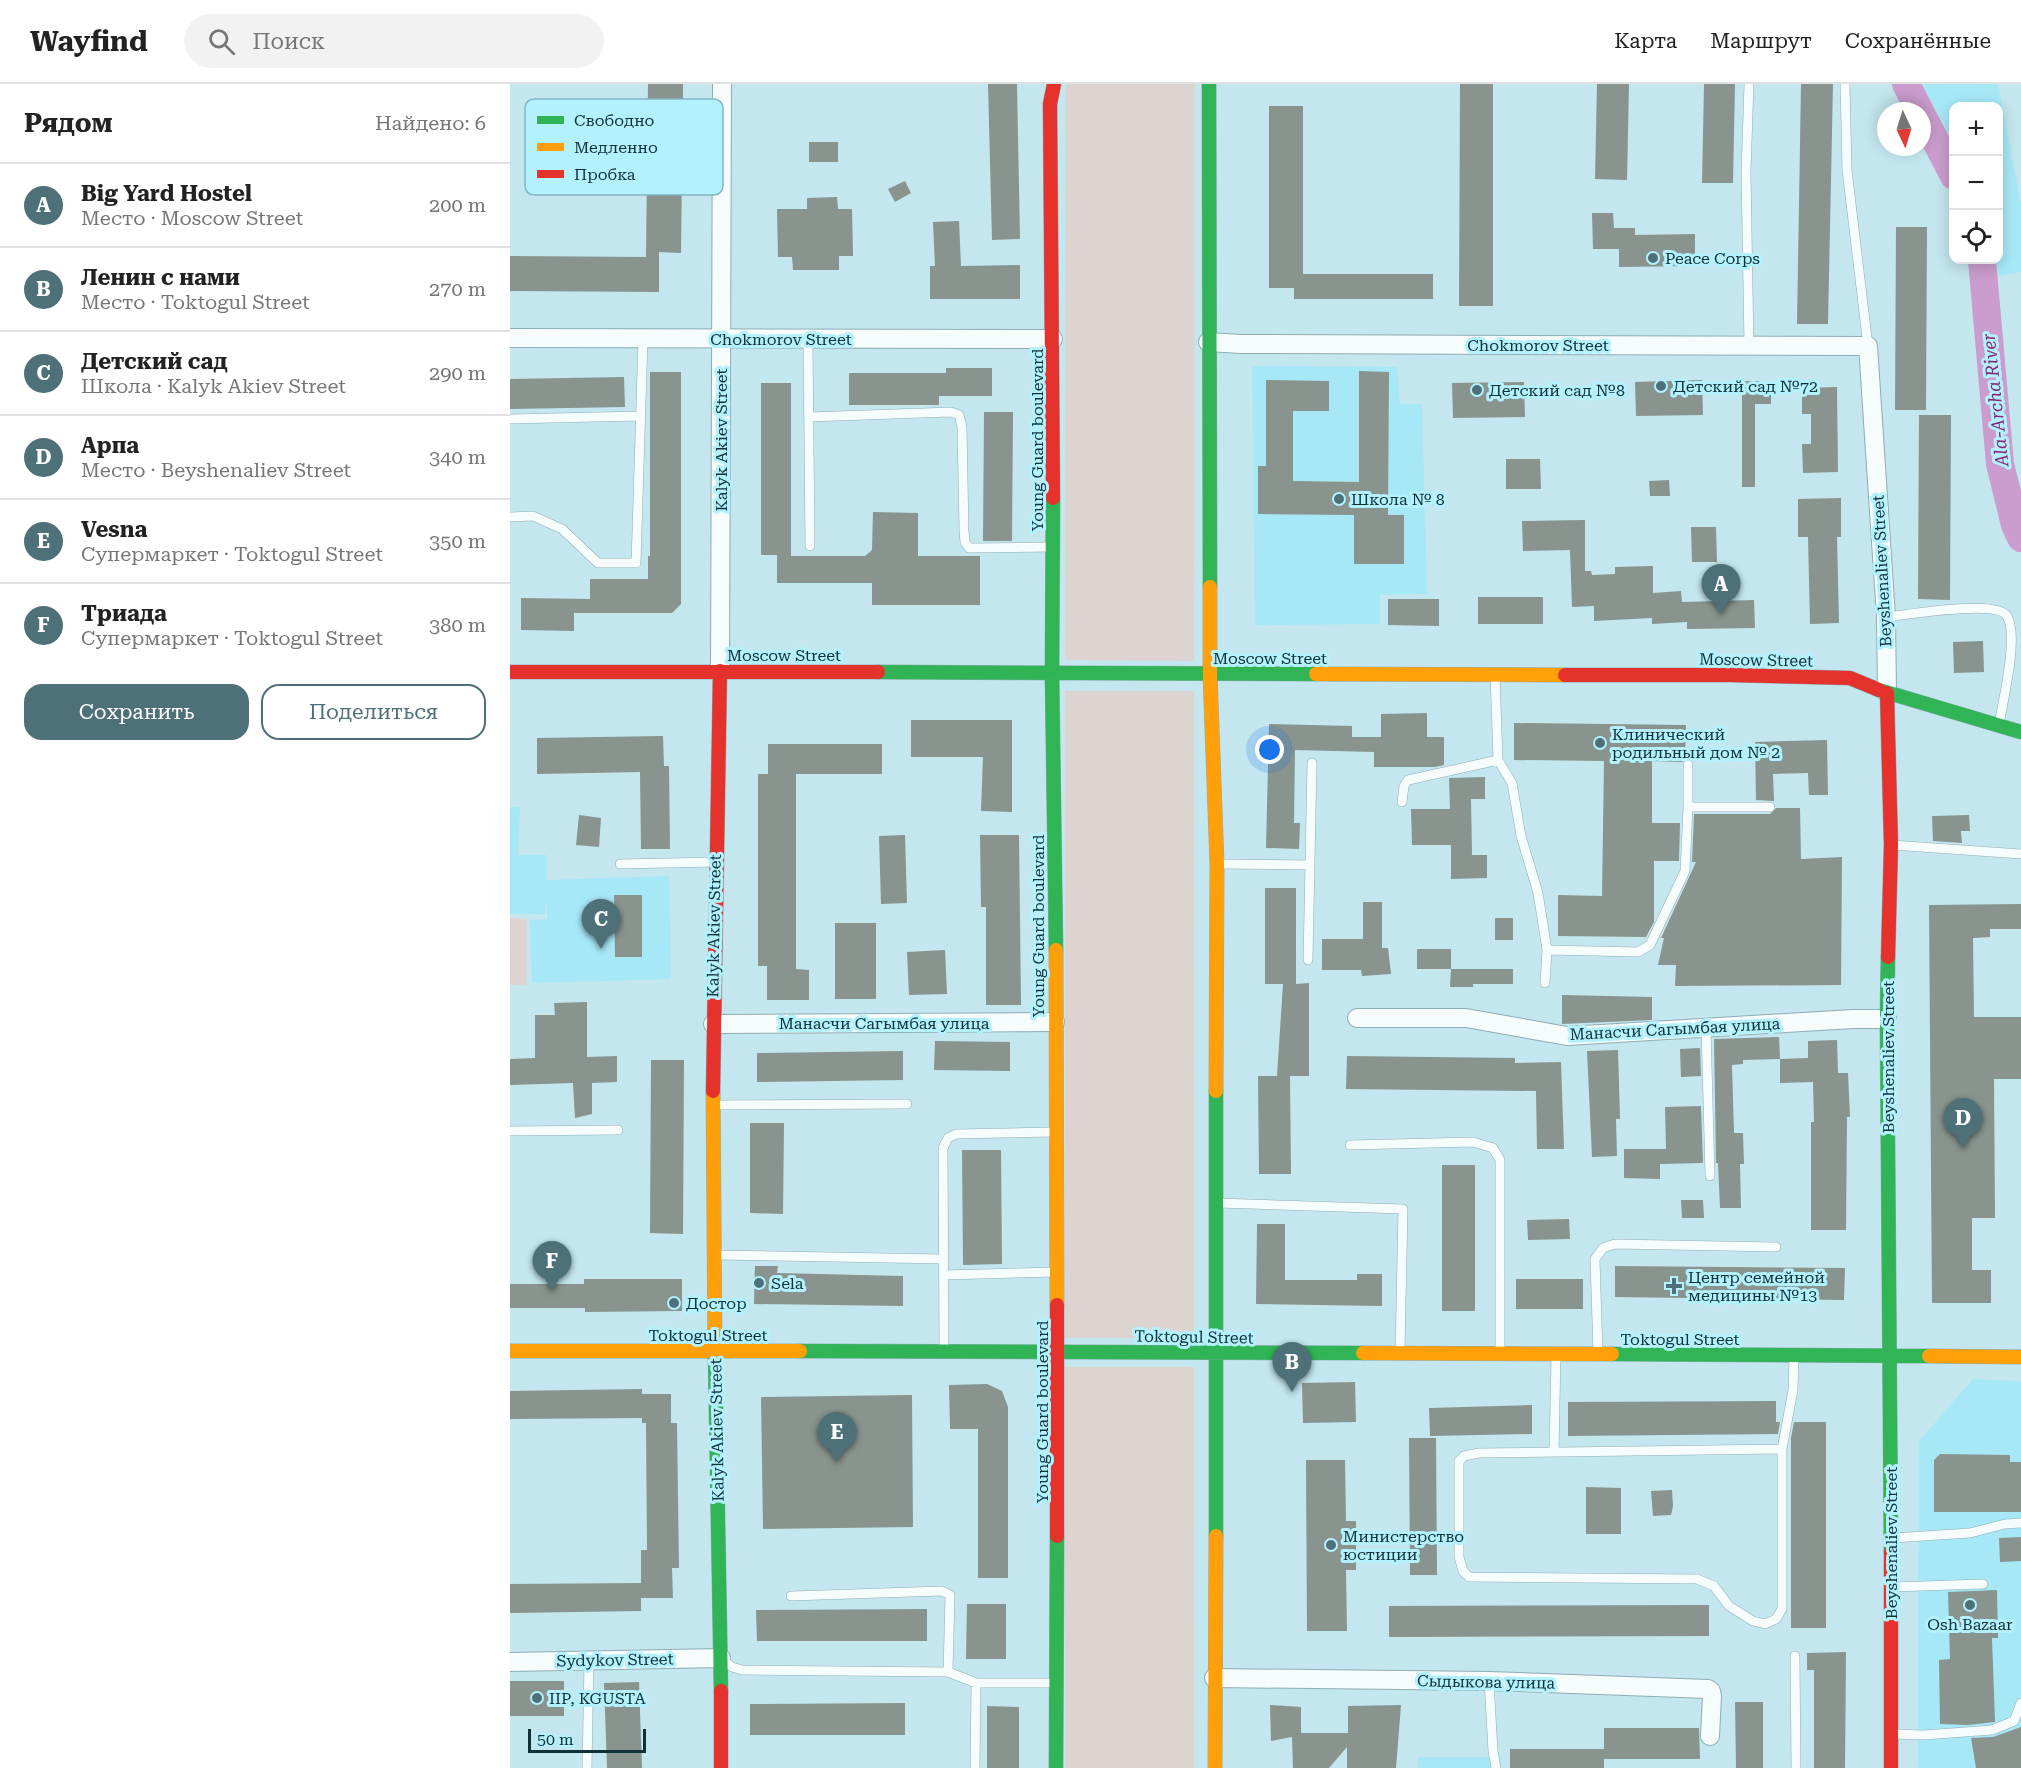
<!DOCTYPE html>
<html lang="ru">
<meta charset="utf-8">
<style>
body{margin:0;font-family:"Roboto Serif",serif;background:#f2f2f2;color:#222}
.controls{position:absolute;right:18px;top:18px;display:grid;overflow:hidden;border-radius:12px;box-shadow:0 3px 15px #0003}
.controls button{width:54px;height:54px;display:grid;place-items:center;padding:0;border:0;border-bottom:2px solid #e0e0e0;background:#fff;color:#222;font:30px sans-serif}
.compass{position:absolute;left:1367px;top:18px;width:54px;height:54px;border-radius:50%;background:#fff;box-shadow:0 3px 15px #0003;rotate:176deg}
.scale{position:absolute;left:18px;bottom:15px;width:118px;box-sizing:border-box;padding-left:6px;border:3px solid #0f3138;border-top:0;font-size:16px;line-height:21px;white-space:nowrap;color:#0f3138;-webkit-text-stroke:4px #b3f1ff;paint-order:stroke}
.you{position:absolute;left:760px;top:666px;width:21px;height:21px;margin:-15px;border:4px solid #fff;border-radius:50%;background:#1a73e8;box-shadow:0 0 0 9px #1a73e833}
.badge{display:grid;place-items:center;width:39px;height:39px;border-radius:50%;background:#4e7078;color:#fff;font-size:20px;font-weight:700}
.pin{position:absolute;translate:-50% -50px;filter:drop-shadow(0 2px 3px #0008)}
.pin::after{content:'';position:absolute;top:32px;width:21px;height:18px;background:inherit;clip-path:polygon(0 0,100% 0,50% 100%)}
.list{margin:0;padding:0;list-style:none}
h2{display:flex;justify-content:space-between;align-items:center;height:78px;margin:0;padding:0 24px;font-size:26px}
h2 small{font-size:20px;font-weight:400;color:#767676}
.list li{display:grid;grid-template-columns:39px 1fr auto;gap:18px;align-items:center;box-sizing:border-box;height:84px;padding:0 24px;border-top:2px solid #e0e0e0}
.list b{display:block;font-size:22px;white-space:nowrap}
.list p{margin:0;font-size:20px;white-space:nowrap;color:#767676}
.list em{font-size:20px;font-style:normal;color:#767676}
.actions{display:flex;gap:12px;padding:18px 24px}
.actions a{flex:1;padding:14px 0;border:2px solid #4e7078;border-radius:18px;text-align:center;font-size:21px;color:#4e7078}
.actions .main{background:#4e7078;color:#fff}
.icon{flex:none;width:33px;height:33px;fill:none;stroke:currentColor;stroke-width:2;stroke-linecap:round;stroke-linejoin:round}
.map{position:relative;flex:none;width:1511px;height:1684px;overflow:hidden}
header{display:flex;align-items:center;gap:36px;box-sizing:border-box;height:84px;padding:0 30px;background:#fff;border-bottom:2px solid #e0e0e0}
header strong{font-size:28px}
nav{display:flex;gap:33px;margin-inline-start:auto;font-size:21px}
.search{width:420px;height:54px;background:#f2f2f2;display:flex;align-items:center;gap:15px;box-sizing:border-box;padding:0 21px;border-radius:33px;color:#767676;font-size:22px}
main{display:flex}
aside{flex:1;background:#fff}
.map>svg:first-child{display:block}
.built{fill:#a7e8f7}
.green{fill:#ddd4d2}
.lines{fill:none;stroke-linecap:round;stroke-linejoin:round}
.river{stroke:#cb9dce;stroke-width:28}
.building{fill:#88948d}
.lane-casing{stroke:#8eadb4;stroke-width:10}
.street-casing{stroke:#8eadb4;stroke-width:20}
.fast-casing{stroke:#8eadb4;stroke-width:15}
.slow-casing{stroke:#8eadb4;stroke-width:15}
.jam-casing{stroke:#8eadb4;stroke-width:15}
.lane{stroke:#f6fbfc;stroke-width:9}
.street{stroke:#f6fbfc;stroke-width:18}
.fast{stroke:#30b455;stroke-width:14}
.slow{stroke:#ff9f0a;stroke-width:14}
.jam{stroke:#e5322d;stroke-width:14}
.poi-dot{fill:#4e7078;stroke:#b3f1ff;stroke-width:2}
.labels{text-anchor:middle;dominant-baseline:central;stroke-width:6;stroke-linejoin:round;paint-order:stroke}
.poi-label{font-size:16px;fill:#0f3138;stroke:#b3f1ff;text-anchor:start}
.street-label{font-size:16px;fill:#0f3138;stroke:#b3f1ff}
.water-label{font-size:18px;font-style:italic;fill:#85267a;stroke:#b3f1ff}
.key{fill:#b3f1ff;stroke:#82b7c3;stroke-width:1.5}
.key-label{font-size:16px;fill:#0f3138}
</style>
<header>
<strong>Wayfind</strong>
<div class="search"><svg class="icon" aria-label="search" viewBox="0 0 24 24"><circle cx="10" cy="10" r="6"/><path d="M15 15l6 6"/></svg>Поиск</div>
<nav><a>Карта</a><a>Маршрут</a><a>Сохранённые</a></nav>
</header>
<main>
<aside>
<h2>Рядом<small>Найдено: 6</small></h2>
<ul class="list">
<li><span class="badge">A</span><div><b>Big Yard Hostel</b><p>Место · Moscow Street</p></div><em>200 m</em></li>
<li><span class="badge">B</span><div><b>Ленин с нами</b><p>Место · Toktogul Street</p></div><em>270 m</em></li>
<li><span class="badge">C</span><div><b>Детский сад</b><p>Школа · Kalyk Akiev Street</p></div><em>290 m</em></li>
<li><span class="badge">D</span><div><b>Арпа</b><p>Место · Beyshenaliev Street</p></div><em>340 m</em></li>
<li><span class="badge">E</span><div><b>Vesna</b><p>Супермаркет · Toktogul Street</p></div><em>350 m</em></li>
<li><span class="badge">F</span><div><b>Триада</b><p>Супермаркет · Toktogul Street</p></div><em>380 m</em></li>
</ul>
<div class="actions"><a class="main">Сохранить</a><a>Поделиться</a></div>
</aside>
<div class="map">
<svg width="1511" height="1684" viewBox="0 0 1511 1684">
<rect width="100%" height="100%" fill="#c4e6ee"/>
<path class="built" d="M1412,0H1488L1511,120V188L1489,192L1486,176H1488V22H1444L1443,57Z
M742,282L887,283L890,320H912L917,510L870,511V540L745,541Z
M0,723H10L8,771H37V796L159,792L161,895L22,899L20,836L37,835V812L35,830H0Z
M1463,1295L1511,1297V1684H1408L1409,1357Z
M908,1673H991V1684H908Z"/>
<path class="green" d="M556,0H685L684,577L555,576Z
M555,607H684V1254H555Z
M0,834L17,835L16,901H0Z
M555,1283H684V1684H555Z"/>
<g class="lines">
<path class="river" d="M1396,0L1410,27
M1412,31L1444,92
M1472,176L1490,380L1505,441L1511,454"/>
</g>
<path class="building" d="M138,0H173L171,169L149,168V208L0,207V172L136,173Z
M478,0H507L510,155L482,156Z
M950,0H983V222H949Z
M1087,0H1119L1117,96L1085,95Z
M1194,0H1225L1223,99H1192Z
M1291,0H1323L1318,240H1287Z
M759,22H793V190H923V215H784V204H759Z
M299,58H328V78H299Z
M395,97L401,109L385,118L378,105Z
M327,113L328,125H342L343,172H329V186H283L282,173H268L267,125H297V114Z
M1082,129H1103L1104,144H1125V151L1185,150V182L1109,183V165H1083Z
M449,137L451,182L510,181V215H420V182H425L423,138Z
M1386,143H1417L1416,326H1385Z
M436,284H482V312H429V321H339V289H436Z
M849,287L879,288L878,431H894V480H844V431L748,430V382H756V296L819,297V327H783V397L849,398Z
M140,288H171V520L162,529H64V547L11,546V514L80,515V495H138V472H140Z
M114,293L115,323L0,325V295Z
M1192,296L1193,331L1126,332L1125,298Z
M1232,297H1251V306H1261V320H1245V403H1232Z
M1014,298L1015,333L943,334L942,299Z
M251,299H281V472H355L362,466L363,428L408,429V472H470V521H362V499H267V471H251Z
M1327,303L1328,388L1293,389L1292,360H1301V330H1292V304Z
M474,328H503L502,457H473Z
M1409,331H1441L1440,516L1408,515Z
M996,375H1030L1031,405H996Z
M1159,396L1160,412H1140L1139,397Z
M1331,414V453H1327L1329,539L1300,540L1298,453H1288V415Z
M1075,436V487H1081L1082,491L1105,490V483L1143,482V509L1171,507L1172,518L1244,516L1245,544L1177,545V538L1142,540V534L1084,537V522L1062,523L1060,466L1013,467L1012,437Z
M1181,443H1206L1207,478H1182Z
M968,513H1033V540H968Z
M878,515H929V542L878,541Z
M1473,557L1474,588L1444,589L1443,558Z
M917,629V653H934V681L925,683H864V668L785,666L784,739H790L789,765L756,764L759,640L842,642V653H871V630Z
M401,636H502V728L471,727L473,673H401Z
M1004,639L1176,641L1175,675L1172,678L1142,677V739H1170L1169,777H1144V838L1136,853L1048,852V811L1092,812L1094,677L1004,676Z
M153,652L154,682H159L160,765H131L130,688L27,690V654Z
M1317,656L1318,711H1299L1298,689L1263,690L1264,717L1246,716L1245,658Z
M258,660H372V690H286V885L299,886V916H257V882H248V690H258Z
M975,693V715H961L962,771H977V794L941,795V761H902L901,725H940L939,694Z
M1266,724H1290L1291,775L1332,773L1331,901L1165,902L1166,881H1148L1154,854H1151L1186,778H1182L1184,730H1260Z
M69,731L91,734L89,763L66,761Z
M1459,731L1460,747H1451L1452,759L1423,757L1422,732Z
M395,751L397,819L371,820L369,752Z
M470,751H509L511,921H476V823H471Z
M755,804H786V900L799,899V992H780L781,1090H749L748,992H767L773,900H755Z
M104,811H132V873H105Z
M853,818H872V864H878L881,890L852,892L851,886H812V855H853Z
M1511,820V845H1480V853L1463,854L1464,933H1511V995H1484L1485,1134H1462V1186H1481V1219H1422L1419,821Z
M985,834H1003V856H985Z
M325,839H366V915H325Z
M907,865H941V885H907Z
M435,866L437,910L399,911L397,868Z
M941,885H1003V900H963V903H940Z
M1052,911L1142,913V936L1052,940Z
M77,918V973L107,972V998L82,999V1030L65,1034L63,999L0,1001V975L25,974V931H45L44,919Z
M1269,953L1270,975L1233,976V980L1222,981L1224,1049H1233L1234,1080H1230L1231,1124H1210L1208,1079H1206L1204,955Z
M1327,956L1328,989H1338L1340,1033H1337L1336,1146H1301V1038H1304L1303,998L1270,999V975L1298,974V957Z
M425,957L500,958V987L424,986Z
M1190,964L1191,992L1171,993L1170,965Z
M1108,966L1110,1035H1106L1107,1072L1082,1073L1077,967Z
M393,967V996L247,998V969Z
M837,972L1005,974V979L1051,978L1054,1065H1027L1026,1007L836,1005Z
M141,976H174L173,1150L140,1149Z
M1191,1022L1193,1079L1150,1080V1095L1114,1094V1065H1156L1155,1023Z
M240,1039H274L273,1130L240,1129Z
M452,1066H491L492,1180L453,1181Z
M932,1081H965V1227H932Z
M1171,1116H1193L1194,1134H1172Z
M1059,1135L1060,1155L1018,1156L1017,1136Z
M747,1140H775V1196H847V1190H872V1222L746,1220Z
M245,1182H268L267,1189L393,1192V1222L244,1220Z
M1105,1182L1335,1184L1334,1216L1105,1213Z
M74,1195H172V1227L75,1228V1224H0V1200H74Z
M1006,1195H1073V1225H1006Z
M845,1298L846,1338L793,1339L792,1299Z
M477,1300L492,1307L498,1323V1494H468V1345H440L439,1301Z
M132,1305V1310H161V1339H167L169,1484H162L163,1514H131V1527L0,1529V1500L131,1499V1466H137L136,1339H132V1334L0,1335V1307Z
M402,1311L403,1443L253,1445L251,1313Z
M1266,1317V1338H1270L1268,1350L1058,1352V1318Z
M1022,1321V1350L920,1352L919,1324Z
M1284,1338H1316V1544H1281V1354Z
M899,1354H926L927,1491H900Z
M1430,1370L1500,1371V1378H1511V1428H1424V1376Z
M796,1376H835L836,1437H846V1486H836L837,1547H797Z
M1076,1403L1111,1404V1450H1076Z
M1162,1406L1163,1422L1161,1431L1143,1432L1141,1407Z
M1511,1453V1477L1490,1478L1489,1454Z
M1487,1506L1488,1554H1482L1485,1638L1458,1641L1430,1640L1429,1576L1440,1575L1438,1508Z
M457,1520H496V1575H456Z
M1199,1521V1552L879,1553V1522Z
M417,1525V1557H247L246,1526Z
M1336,1568L1335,1684H1304V1586H1297V1569Z
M0,1597H54V1632H0Z
M129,1598L132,1684H97L94,1599Z
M1225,1618H1253V1684H1226Z
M395,1619V1651H240V1620Z
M760,1621L791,1623V1649H838V1622L891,1621L886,1684H837V1663L819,1684H783L782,1653L761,1657Z
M477,1622L509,1623V1684H477Z
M1511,1643V1684H1466L1461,1654L1483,1653Z
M1094,1644H1189L1190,1675H1094V1684H1000V1665H1094Z"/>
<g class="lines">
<defs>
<path id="lane" d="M1335,0L1337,86L1358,262
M298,256L300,462
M1239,262L1236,88L1239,0
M299,333L441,328L449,331L452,343L454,447L455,458L459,464L541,463
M0,335L130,332
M0,433L23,432L52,445L88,479H126L133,255
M1376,533C1397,531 1486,515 1497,532C1509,552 1493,616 1489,641
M985,591L988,676L1002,699L1011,752L1028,809L1037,866L1035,899
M892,718L894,702L898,696L988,676
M1178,723H1260
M1382,761L1511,770
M110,780L205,778
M709,780L800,781
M1037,866L1128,868L1140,861L1175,787L1178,723V681
M798,876L802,679
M1196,943L1200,1092
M204,1021L397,1020
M0,1047L108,1046
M840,1061L963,1058L983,1064L990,1076V1269
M708,1119L893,1125L890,1268
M205,1171L433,1175
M434,1191L546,1188
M434,1265L433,1064L438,1054L446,1050L544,1048
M1088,1270L1085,1175L1093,1164L1105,1160L1266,1163
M1272,1365L969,1369L954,1372L949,1377V1473L953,1487L959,1493L1187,1495L1204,1502L1219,1522L1243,1537L1255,1540L1266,1535L1272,1525V1365L1283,1306L1284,1272
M1044,1368L1046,1271
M1383,1454L1460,1449L1495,1440L1511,1439
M1382,1503L1473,1500
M281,1512L432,1507L440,1511L438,1588
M1285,1572L1286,1684
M213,1576L222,1583L232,1586L438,1588L466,1599H545
M979,1597L983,1667L986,1684
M1383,1650L1414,1651L1482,1646L1504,1637L1511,1619
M77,1684L79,1576
M465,1684L466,1599"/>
<path id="street" d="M0,254L543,255
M698,258L731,260L1358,262L1376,533L1377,609
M210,587L212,0
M847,934H956L1057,952L1343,935H1377
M203,940L545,938
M0,1578L211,1574
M704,1594L979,1597L1198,1605L1201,1607L1202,1612L1200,1652"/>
<path id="fast" d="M699,0L700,503
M543,414L542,590L546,866
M368,588L806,590
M1369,606L1511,648
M1378,873L1377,935L1381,1468
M205,1267L211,1607
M290,1267L853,1269
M1102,1270L1419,1272
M706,1452V1007
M546,1684L547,1452"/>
<path id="slow" d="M700,503V590L707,780L706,1007
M806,590L1055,591
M546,866L547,1221
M203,1007L205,1267
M0,1267H290
M853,1269L1102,1270
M1419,1272L1511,1273
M705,1684L706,1452"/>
<path id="jam" d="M543,414L540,20L544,0
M0,588H368
M1055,591H1219L1340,594L1369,606
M1377,609L1381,761L1378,873
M203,1007L210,587
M547,1452V1221
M1381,1468V1684
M211,1607V1684"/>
</defs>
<use href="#lane" class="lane-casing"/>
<use href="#street" class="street-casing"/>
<use href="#fast" class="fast-casing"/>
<use href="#slow" class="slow-casing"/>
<use href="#jam" class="jam-casing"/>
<use href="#lane" class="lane"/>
<use href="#street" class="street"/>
<use href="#fast" class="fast"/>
<use href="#slow" class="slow"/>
<use href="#jam" class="jam"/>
</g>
<g class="poi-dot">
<circle cx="1143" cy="174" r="6"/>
<circle cx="1151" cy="302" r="6"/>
<circle cx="967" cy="306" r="6"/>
<circle cx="829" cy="415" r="6"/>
<circle cx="1090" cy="659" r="6"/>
<circle cx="249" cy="1199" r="6"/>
<path d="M1161 1193h6v6h6v6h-6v6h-6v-6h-6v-6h6z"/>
<circle cx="164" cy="1219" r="6"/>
<circle cx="821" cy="1461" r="6"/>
<circle cx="1460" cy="1521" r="6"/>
<circle cx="27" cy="1614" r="6"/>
</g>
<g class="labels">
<g class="poi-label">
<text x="1155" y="174">Peace Corps</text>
<text x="1163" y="302">Детский сад №72</text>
<text x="979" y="306">Детский сад №8</text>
<text x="841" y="415">Школа № 8</text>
<text x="1102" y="650">Клинический<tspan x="1102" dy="18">родильный дом № 2</tspan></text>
<text x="1178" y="1193">Центр семейной<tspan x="1178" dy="18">медицины №13</tspan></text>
<text x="261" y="1199">Sela</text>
<text x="176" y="1219">Достор</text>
<text x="833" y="1452">Министерство<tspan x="833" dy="18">юстиции</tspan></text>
<text x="1460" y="1540" text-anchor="middle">Osh Bazaar</text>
<text x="39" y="1614">IIP, KGUSTA</text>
</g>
<g class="street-label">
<text x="271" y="255">Chokmorov Street</text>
<text x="1028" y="261">Chokmorov Street</text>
<text transform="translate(211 356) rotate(-90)">Kalyk Akiev Street</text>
<text transform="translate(527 356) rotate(-90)">Young Guard boulevard</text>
<text transform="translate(1372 487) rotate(-93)">Beyshenaliev Street</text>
<text x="274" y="571">Moscow Street</text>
<text x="760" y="574">Moscow Street</text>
<text transform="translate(1246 576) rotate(1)">Moscow Street</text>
<text transform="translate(204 842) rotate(-89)">Kalyk Akiev Street</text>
<text transform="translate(528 842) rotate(-90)">Young Guard boulevard</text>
<text x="374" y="939">Манасчи Сагымбая улица</text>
<text transform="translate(1165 945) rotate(-3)">Манасчи Сагымбая улица</text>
<text transform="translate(1378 973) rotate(-90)">Beyshenaliev Street</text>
<text x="198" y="1251">Toktogul Street</text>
<text transform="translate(684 1253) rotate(1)">Toktogul Street</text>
<text x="1170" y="1255">Toktogul Street</text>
<text transform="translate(532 1328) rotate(-90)">Young Guard boulevard</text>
<text transform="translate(207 1346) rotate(-91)">Kalyk Akiev Street</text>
<text transform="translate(1381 1459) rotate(-90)">Beyshenaliev Street</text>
<text transform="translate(105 1576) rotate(-1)">Sydykov Street</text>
<text transform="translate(976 1598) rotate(1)">Сыдыкова улица</text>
</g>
<g class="water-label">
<text transform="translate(1485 316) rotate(-96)">Ala-Archa River</text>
</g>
</g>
<rect x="15" y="15" width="198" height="96" rx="9" class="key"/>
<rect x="27" y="32" width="27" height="8" fill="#30b455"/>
<rect x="27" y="59" width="27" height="8" fill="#ff9f0a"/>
<rect x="27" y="86" width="27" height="8" fill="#e5322d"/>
<g class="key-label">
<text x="64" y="42">Свободно</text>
<text x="64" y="69">Медленно</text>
<text x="64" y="96">Пробка</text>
</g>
</svg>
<div class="controls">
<button>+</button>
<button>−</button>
<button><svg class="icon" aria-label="locate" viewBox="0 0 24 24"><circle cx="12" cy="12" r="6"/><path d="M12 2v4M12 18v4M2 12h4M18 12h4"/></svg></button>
</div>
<svg class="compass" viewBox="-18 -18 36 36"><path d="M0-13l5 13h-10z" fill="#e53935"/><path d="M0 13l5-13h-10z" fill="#767676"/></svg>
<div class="scale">50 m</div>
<div class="you"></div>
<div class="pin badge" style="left:1211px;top:530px">A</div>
<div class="pin badge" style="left:782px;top:1308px">B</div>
<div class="pin badge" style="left:91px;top:865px">C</div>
<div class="pin badge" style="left:1453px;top:1064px">D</div>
<div class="pin badge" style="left:327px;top:1378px">E</div>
<div class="pin badge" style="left:42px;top:1207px">F</div>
</div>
</main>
